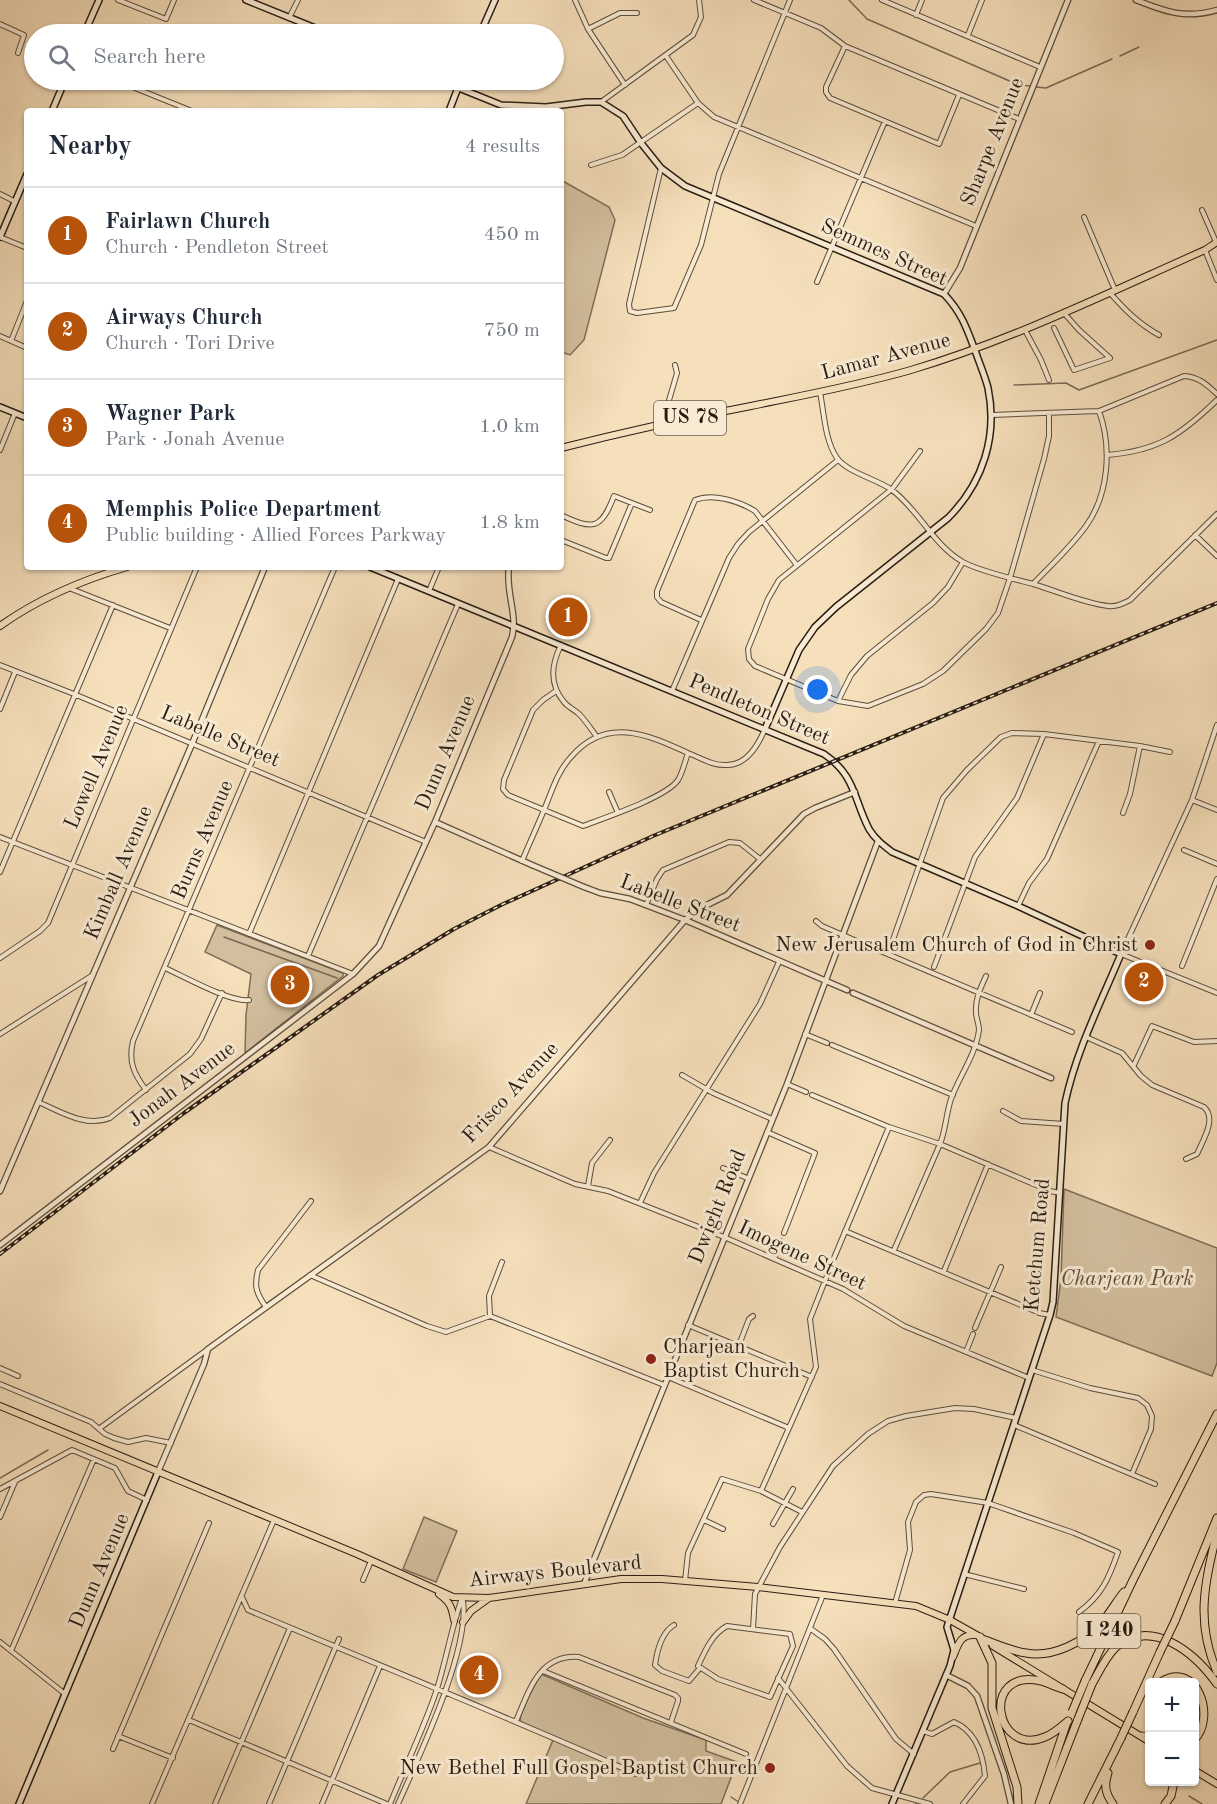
<!DOCTYPE html>
<meta charset="utf-8">
<style>
body{margin:0;font-family:"Old Standard TT",serif;background:#f6f6f7;color:#1f2937}
.controls{position:absolute;right:18px;bottom:18px;display:grid;overflow:hidden;border-radius:6px;box-shadow:0 2px 4px #0004}
.controls button{width:54px;height:54px;display:grid;place-items:center;padding:0;border:0;border-bottom:2px solid #e0e1e3;background:#fff;color:#1f2937;font:30px sans-serif}
.you{position:absolute;left:818px;top:690px;width:21px;height:21px;margin:-15px;border:4px solid #fff;border-radius:50%;background:#1a73e8;box-shadow:0 0 0 9px #1a73e833}
.badge{display:grid;place-items:center;width:39px;height:39px;border-radius:50%;background:#b45309;color:#fff;font-size:20px;font-weight:700}
.pin{position:absolute;translate:-50% -50%;border:3px solid #fff;box-shadow:0 2px 6px #0006}
.list{margin:0;padding:0;list-style:none}
h2{display:flex;justify-content:space-between;align-items:center;height:78px;margin:0;padding:0 24px;font-size:26px}
h2 small{font-size:20px;font-weight:400;color:#747a83}
.list li{display:grid;grid-template-columns:39px 1fr auto;gap:18px;align-items:center;box-sizing:border-box;height:96px;padding:0 24px;border-top:2px solid #e0e1e3}
.list b{display:block;font-size:22px;white-space:nowrap}
.list p{margin:0;font-size:20px;white-space:nowrap;color:#747a83}
.list em{font-size:20px;font-style:normal;color:#747a83}
.icon{flex:none;width:33px;height:33px;fill:none;stroke:currentColor;stroke-width:2;stroke-linecap:round;stroke-linejoin:round}
.map{position:relative;flex:none;width:1217px;height:1804px;overflow:hidden}
.search{position:absolute;background:#fff;box-shadow:0 2px 4px #0004;left:24px;top:24px;width:540px;height:66px;display:flex;align-items:center;gap:15px;box-sizing:border-box;padding:0 21px;border-radius:33px;color:#747a83;font-size:22px}
.panel{position:absolute;background:#fff;box-shadow:0 2px 4px #0004;left:24px;top:108px;width:540px;height:462px;border-radius:6px}
.map>svg:first-child{display:block}
.green{fill:#d3bf9f;stroke:#7e6e58;stroke-width:1.5}
.lines{fill:none;stroke-linecap:round;stroke-linejoin:round}
.stream{stroke:#7a6955;stroke-width:1.5}
.minor-casing{stroke:#5c4d3c;stroke-width:6}
.tertiary-casing{stroke:#5c4d3c;stroke-width:7}
.secondary-casing{stroke:#281c12;stroke-width:8}
.primary-casing{stroke:#281c12;stroke-width:8}
.motorway-casing{stroke:#281c12;stroke-width:9}
.minor{stroke:#f9ebd3;stroke-width:4}
.tertiary{stroke:#f9ebd3;stroke-width:4.5}
.secondary{stroke:#f9ebd3;stroke-width:5}
.primary{stroke:#f6e0bc;stroke-width:6}
.motorway{stroke:#f6e0bc;stroke-width:7}
.rail-casing{stroke:#281c12;stroke-width:4}
.rail{stroke:#f9ebd3;stroke-width:1.5;stroke-dasharray:4.5;stroke-linecap:butt}
.tertiary-bridge-casing{stroke:#5c4d3c;stroke-width:7;stroke-linecap:butt}
.motorway-bridge-casing{stroke:#281c12;stroke-width:9;stroke-linecap:butt}
.tertiary-bridge{stroke:#f9ebd3;stroke-width:4.5}
.motorway-bridge{stroke:#f6e0bc;stroke-width:7}
.poi-dot{fill:#8f2418;stroke:#f9ebd3;stroke-width:2}
.labels{text-anchor:middle;dominant-baseline:central;stroke-width:6;stroke-linejoin:round;paint-order:stroke}
.shield{fill:#f9ebd3;stroke:#675a4c;stroke-width:1.5}
.shield-label{font-size:20px;font-weight:bold;fill:#281c12}
.street-label{font-size:21px;fill:#281c12;stroke:#f9ebd3}
.poi-label{font-size:21px;fill:#281c12;stroke:#f9ebd3;text-anchor:end}
.park-label{font-size:21px;font-style:italic;fill:#5b4d3c;stroke:#f9ebd3}
</style>
<div class="map">
<svg width="1217" height="1804" viewBox="0 0 1217 1804">
<rect width="100%" height="100%" fill="#f6e0bc"/>
<filter id="stains"><feTurbulence type="fractalNoise" baseFrequency=".00333" numOctaves="4"/><feColorMatrix values="0 0 0 0 .2 0 0 0 0 .09 0 0 0 0 .02 0 0 0 .5 -.17"/></filter>
<radialGradient id="worn" r=".72"><stop offset=".6" stop-color="#630" stop-opacity="0"/><stop offset="1" stop-color="#630" stop-opacity=".3"/></radialGradient>
<path class="green" d="M561,180L609,207L615,220L584,340L570,355L561,352Z
M217,925L343,973V976L245,1053L246,1015L251,974L205,952Z
M1064,1189L1217,1248V1363L1212,1376L1056,1317L1061,1278Z
M424,1517L457,1531L436,1582L403,1569Z
M541,1674L643,1718L706,1740V1751L737,1762L721,1804H526L553,1740L520,1721L521,1715L536,1679Z"/>
<g class="lines">
<path class="stream" d="M849,0L867,19L1019,85L1031,86
M1120,56L1139,47
M1035,87L1046,88L1112,59
M1014,385L1066,383L1079,390L1217,340
M224,937L337,978
M0,1478L48,1450
M1189,1796L1202,1804
M731,1797L740,1803
M923,1798L950,1772L980,1763
M916,1804L917,1803"/>
<defs>
<path id="minor" d="M118,0L166,19L174,0
M575,0L588,29L625,85
M754,0L821,28L845,46L1019,119
M882,0L1040,67
M916,15L922,0
M289,18L298,0
M0,24L24,35L18,53
M588,29L620,13H637
M968,35L982,0
M845,46L826,87V92L830,98L939,144L959,95
M666,56L698,103L714,117L976,226
M115,80L192,111
M601,102L693,35L701,17L699,0
M591,165L622,155L698,103
M661,168L629,304L630,311L637,313L674,308L701,245L719,174L790,0
M0,194L14,201
M1202,210L1216,242
M1084,217L1115,290
M0,237L27,248
M1205,250L1217,280
M817,282L885,121
M1110,293C1125,310 1139,324 1159,335
M1054,328L1074,370L1110,358L1079,330L1064,313
M1025,330L1041,360L1049,380
M0,336L27,348
M11,341L27,301
M820,392C824,413 825,441 837,458C848,473 877,479 892,490C919,510 933,545 963,562C979,571 1014,579 1033,584C1057,591 1083,603 1108,606C1116,607 1122,604 1130,600L1217,514
M992,415L1099,411L1184,376C1199,377 1206,384 1217,394
M662,424L677,373L675,365
M0,450L15,413
M920,451L892,489L779,580L768,599L748,649L749,659L755,666L838,701L868,706L923,684L943,671L986,629L998,613L1010,578L1044,459L1049,436V414
M1107,455C1158,451 1181,435 1217,400
M561,515C593,530 601,530 614,496L650,510
M1195,535L1217,556
M561,540L606,558H609L632,503
M1033,584C1051,565 1071,547 1086,526C1109,494 1112,447 1099,411
M69,588L170,628
M429,591L439,567
M701,620L661,602L657,597V591L695,500C713,493 739,501 755,511L796,564
M561,645C551,665 549,684 564,702C568,707 575,710 579,714C586,721 591,729 597,737
M0,665L74,694L426,842
M556,691L543,700L533,710L504,780L503,789L508,795L583,826C604,818 667,797 678,780C683,772 685,761 688,753
M672,691L729,558L738,544L749,532L838,460
M838,701L851,675L867,656L933,603L948,587L963,562
M0,709L15,672
M1217,725L1192,800L1121,954L1217,993
M609,792L618,813
M1192,800L1217,810
M1123,813L1130,794L1140,746
M0,837L353,974
M1184,850L1217,864
M522,861C529,844 537,827 544,810C552,791 557,772 571,757C606,716 647,734 688,753C701,758 713,766 727,765C747,765 758,745 765,729
M0,872L113,605
M646,905L657,879L663,870L729,842L740,843L760,859
M1018,906L1029,883L1047,859L1099,741
M816,921L822,926L866,945
M249,934L398,579
M871,947L1072,1032
M890,948L943,798L967,770L1001,737L1012,733L1044,734L1140,746L1170,752
M308,956L458,604
M0,958L40,931L48,923L197,567
M1182,966L1217,879
M934,967L975,857L1017,798L1044,734
M165,968C183,976 231,1003 249,1000
M1031,1015L1040,993
M0,1034L93,975
M805,1034L827,1043
M1086,1037L1122,1053L1141,1076L1152,1085L1204,1107C1217,1119 1203,1140 1197,1154L1186,1159
M832,1045L953,1095
M1134,1065L1152,1026L1194,1042L1217,1041
M682,1075L713,1093L772,1119
M787,1084L806,1092
M146,1090C134,1074 128,1062 133,1041L335,567
M812,1095L889,1127L940,1144L1050,1191L1060,1193
M38,1102C60,1111 85,1128 110,1118L190,1054L201,1039L222,993
M1003,1111L1021,1121L1064,1124
M767,1132L815,1153L784,1233
M489,1147L575,1184L608,1191L724,1237L843,1289L904,1326L1029,1378
M723,1168L747,1178
M588,1186L592,1163L610,1140
M640,1203L654,1173L760,1004L779,962
M845,1231L1035,1311
M894,1250L940,1144C946,1129 946,1114 951,1099C959,1077 976,1054 979,1030C979,1024 976,1018 976,1012C975,999 981,987 986,976
M834,1258L889,1127
M774,1259L781,1241
M944,1271L988,1164
M310,1275L427,1326L446,1332L490,1316L664,1385
M266,1307C256,1293 254,1286 258,1270L311,1201
M1039,1313L1050,1315
M490,1316L489,1296L502,1262
M688,1325L812,1377
M975,1328L1001,1267
M739,1345L749,1319L753,1316
M966,1352L973,1334
M0,1368L18,1376
M1032,1370L1090,1388L1138,1398L1147,1405L1152,1416L1151,1429L1132,1474
M668,1377L789,1428
M0,1384L91,1422L105,1434L114,1438L128,1442L146,1438L171,1443
M1014,1425L1155,1484
M100,1428L208,1349
M0,1489L72,1450L115,1468L128,1491L147,1500
M761,1491L816,1367L810,1319L832,1263
M0,1517L15,1482
M704,1520L723,1529
M773,1524L793,1489
M964,1574L1024,1589
M363,1580L371,1561
M685,1581L688,1553L722,1479L761,1491L802,1512
M242,1597L248,1610C378,1665 508,1717 636,1774
M895,1603L910,1550L908,1522L916,1502L924,1495L931,1494L988,1503L1074,1533L1118,1552C1109,1578 1102,1595 1079,1612
M674,1625C662,1632 657,1651 655,1665L662,1671L689,1681L700,1668
M727,1626L790,1634L793,1646L770,1697L718,1679L698,1666C705,1651 712,1634 727,1626Z
M753,1629L755,1594L780,1547L833,1466L868,1434L888,1421L906,1416L955,1408L974,1409L1016,1418
M811,1629L825,1639L834,1649L896,1739L914,1754
M0,1642L65,1694
M11,1651L94,1459
M543,1671L746,1754
M778,1678L847,1766L872,1788L930,1804
M189,1720L387,1804
M516,1721C529,1691 539,1654 579,1657L675,1695L678,1698V1701L671,1722
M923,1731L932,1734L954,1722C975,1731 983,1754 985,1776L963,1804
M118,1736L173,1758
M113,1749L209,1523
M152,1804L274,1520
M215,1804L290,1628
M269,1804L339,1639
M322,1804L380,1666
M390,1804C405,1767 423,1730 436,1692C446,1661 451,1629 462,1598
M398,1804C419,1756 470,1650 463,1601
M740,1804L823,1595"/>
<path id="tertiary" d="M1136,0C1166,12 1185,19 1217,10
M944,294L960,268L1068,0
M435,822L532,865
M584,887L600,893L630,899L685,920L847,990
M853,993L1051,1078
M0,1191L192,744L265,567
M0,1245L353,974L379,946L435,822L512,637C518,614 505,591 509,567
M158,1472L204,1364L208,1349L489,1147L685,920L699,909L727,895L804,814L815,808L855,792
M584,1584L787,1084L878,841
M946,1675L968,1686L977,1696L1004,1774L1011,1804"/>
<path id="secondary" d="M246,0L330,34
M84,34L99,0
M480,34L495,0
M439,80L501,105L546,107L586,102H601L623,116L641,143L661,168L685,186L944,294C962,313 967,329 976,353C980,365 985,376 988,388C998,436 983,483 948,518L836,607L815,627L799,650L765,729
M52,111L65,80
M449,111L461,80
M0,237L27,174
M0,407L27,418
M370,567L824,754C856,776 853,798 869,829C875,839 883,845 892,852L1018,906L1121,954C1101,1002 1076,1051 1065,1103L1053,1302L1050,1315L947,1627L954,1650L950,1666L892,1804
M19,1804L158,1472"/>
<path id="primary" d="M561,448C624,432 688,418 751,406C805,395 859,385 911,370C1012,340 1108,293 1205,250L1217,242
M0,626C38,599 82,580 127,567
M0,1406L357,1554L453,1597L489,1598L621,1579H662L758,1587L916,1606L950,1620L982,1638
M439,1594C450,1602 452,1607 454,1620
M463,1622L471,1611L489,1598
M993,1646L1150,1742
M953,1657C958,1645 960,1634 975,1635
M1194,1770L1217,1784"/>
<path id="motorway" d="M1217,1532C1205,1583 1195,1621 1217,1672
M1175,1621L1217,1518
M980,1637L992,1663V1708L1017,1787L1018,1804
M985,1640C998,1645 1012,1651 1026,1653C1053,1658 1084,1642 1102,1622C1110,1613 1116,1602 1124,1592
M1085,1681L1133,1580L1217,1414
M1161,1682C1197,1659 1217,1718 1194,1740
M1092,1684C1099,1672 1105,1658 1115,1648C1151,1616 1195,1653 1217,1684
M1063,1689C1056,1687 1048,1683 1041,1681C980,1667 994,1758 1045,1737C1053,1734 1061,1727 1068,1721
M1133,1712L1160,1652
M1142,1736L1150,1738
M1108,1773C1104,1785 1105,1793 1113,1804
M1039,1804L1067,1722
M1045,1804L1078,1719
M1088,1804L1121,1738
M1165,1804L1171,1796L1174,1782"/>
</defs>
<use href="#minor" class="minor-casing"/>
<use href="#tertiary" class="tertiary-casing"/>
<use href="#secondary" class="secondary-casing"/>
<use href="#primary" class="primary-casing"/>
<use href="#motorway" class="motorway-casing"/>
<use href="#minor" class="minor"/>
<use href="#tertiary" class="tertiary"/>
<use href="#secondary" class="secondary"/>
<use href="#primary" class="primary"/>
<use href="#motorway" class="motorway"/>
<defs>
<path id="rail" d="M0,1254L184,1113L378,975L454,929L501,905L653,836L1217,603"/>
</defs>
<use href="#rail" class="rail-casing"/>
<use href="#rail" class="rail"/>
<defs>
<path id="tertiary-bridge" d="M532,865L584,887"/>
<path id="motorway-bridge" d="M1160,1652L1175,1621
M1072,1712L1085,1681
M1078,1719L1092,1684
M1121,1738L1133,1712"/>
</defs>
<use href="#tertiary-bridge" class="tertiary-bridge-casing"/>
<use href="#motorway-bridge" class="motorway-bridge-casing"/>
<use href="#tertiary-bridge" class="tertiary-bridge"/>
<use href="#motorway-bridge" class="motorway-bridge"/>
</g>
<g class="poi-dot">
<circle cx="1150" cy="945" r="6"/>
<circle cx="651" cy="1359" r="6"/>
<circle cx="770" cy="1768" r="6"/>
</g>
<g class="labels">
<g class="shield">
<rect x="654" y="401" width="72" height="34" rx="4.5"/>
<rect x="1077.5" y="1614" width="63" height="34" rx="4.5"/>
</g>
<g class="shield-label">
<text x="690" y="418">US 78</text>
<text x="1109" y="1631">I 240</text>
</g>
<g class="street-label">
<text transform="translate(993 142) rotate(-68)">Sharpe Avenue</text>
<text transform="translate(884 253) rotate(24)">Semmes Street</text>
<text transform="translate(886 357) rotate(-15)">Lamar Avenue</text>
<text transform="translate(759 710) rotate(23)">Pendleton Street</text>
<text transform="translate(220 737) rotate(23)">Labelle Street</text>
<text transform="translate(446 753) rotate(-67)">Dunn Avenue</text>
<text transform="translate(97 767) rotate(-67)">Lowell Avenue</text>
<text transform="translate(203 840) rotate(-67)">Burns Avenue</text>
<text transform="translate(119 873) rotate(-67)">Kimball Avenue</text>
<text transform="translate(680 904) rotate(21)">Labelle Street</text>
<text transform="translate(182 1085) rotate(-37)">Jonah Avenue</text>
<text transform="translate(511 1093) rotate(-47)">Frisco Avenue</text>
<text transform="translate(718 1207) rotate(-68)">Dwight Road</text>
<text transform="translate(1038 1245) rotate(-85)">Ketchum Road</text>
<text transform="translate(802 1256) rotate(25)">Imogene Street</text>
<text transform="translate(100 1571) rotate(-67)">Dunn Avenue</text>
<text transform="translate(555 1572) rotate(-6)">Airways Boulevard</text>
</g>
<g class="poi-label">
<text x="1138" y="945">New Jerusalem Church of God in Christ</text>
<text x="663" y="1347" text-anchor="start">Charjean<tspan x="663" dy="24">Baptist Church</tspan></text>
<text x="758" y="1768">New Bethel Full Gospel Baptist Church</text>
</g>
<g class="park-label">
<text x="1127" y="1279">Charjean Park</text>
</g>
</g>
<rect width="100%" height="100%" filter="url(#stains)"/>
<rect width="100%" height="100%" fill="url(#worn)"/>
</svg>
<div class="controls">
<button>+</button>
<button>−</button>
</div>
<div class="you"></div>
<div class="pin badge" style="left:568px;top:617px">1</div>
<div class="pin badge" style="left:1144px;top:982px">2</div>
<div class="pin badge" style="left:290px;top:985px">3</div>
<div class="pin badge" style="left:479px;top:1675px">4</div>
<div class="search"><svg class="icon" aria-label="search" viewBox="0 0 24 24"><circle cx="10" cy="10" r="6"/><path d="M15 15l6 6"/></svg>Search here</div>
<section class="panel">
<h2>Nearby<small>4 results</small></h2>
<ul class="list">
<li><span class="badge">1</span><div><b>Fairlawn Church</b><p>Church · Pendleton Street</p></div><em>450 m</em></li>
<li><span class="badge">2</span><div><b>Airways Church</b><p>Church · Tori Drive</p></div><em>750 m</em></li>
<li><span class="badge">3</span><div><b>Wagner Park</b><p>Park · Jonah Avenue</p></div><em>1.0 km</em></li>
<li><span class="badge">4</span><div><b>Memphis Police Department</b><p>Public building · Allied Forces Parkway</p></div><em>1.8 km</em></li>
</ul>
</section>
</div>
